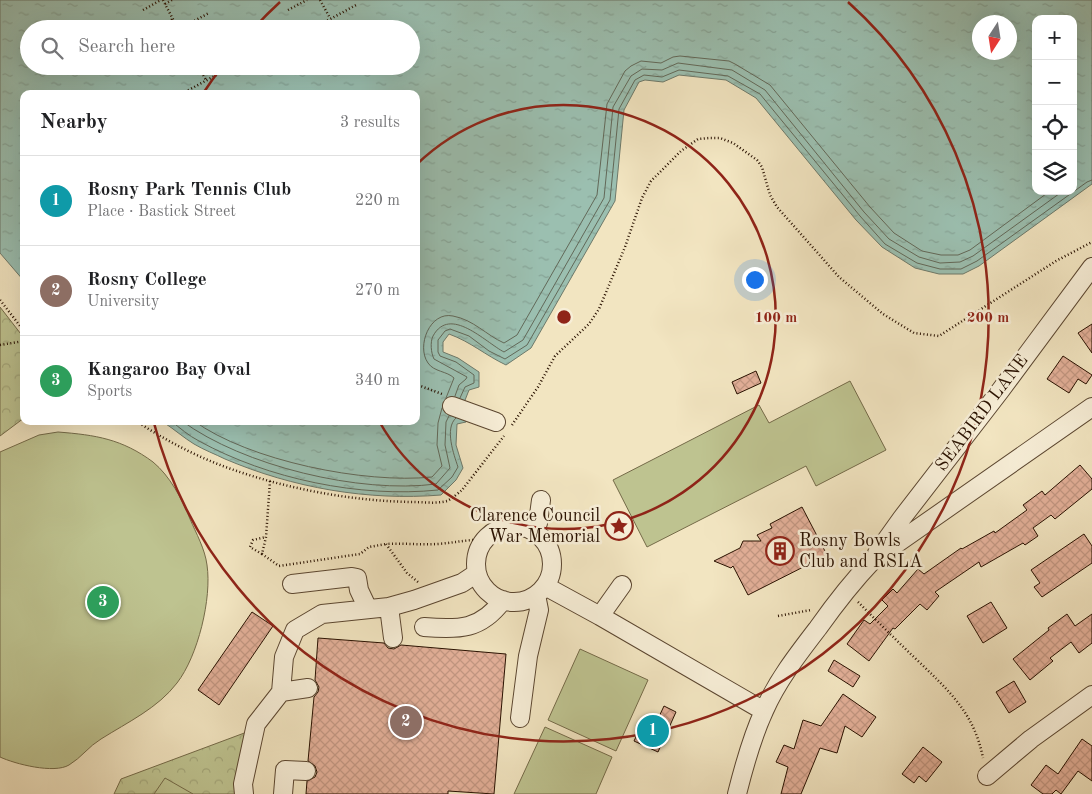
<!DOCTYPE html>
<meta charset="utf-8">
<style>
body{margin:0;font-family:"Old Standard TT",serif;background:#f6f6f6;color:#202124}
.controls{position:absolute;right:15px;top:15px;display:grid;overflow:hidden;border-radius:10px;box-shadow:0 5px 20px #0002}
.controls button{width:45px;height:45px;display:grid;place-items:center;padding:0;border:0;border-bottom:1px solid #e0e0e0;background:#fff;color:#202124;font:25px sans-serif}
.compass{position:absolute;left:972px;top:15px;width:45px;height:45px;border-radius:50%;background:#fff;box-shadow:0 5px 20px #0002;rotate:192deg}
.you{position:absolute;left:754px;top:279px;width:18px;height:18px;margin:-12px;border:4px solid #fff;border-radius:50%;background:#1a73e8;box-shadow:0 0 0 8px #1a73e833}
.badge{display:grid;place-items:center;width:32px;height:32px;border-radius:50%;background:#111827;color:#fff;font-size:16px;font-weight:700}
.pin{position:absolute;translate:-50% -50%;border:2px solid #fff;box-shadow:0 1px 5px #0006}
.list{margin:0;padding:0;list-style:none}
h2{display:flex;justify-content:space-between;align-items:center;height:65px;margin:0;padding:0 20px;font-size:21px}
h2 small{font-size:16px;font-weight:400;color:#757577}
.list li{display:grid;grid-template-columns:32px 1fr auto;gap:15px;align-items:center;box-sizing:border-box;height:90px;padding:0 20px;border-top:1px solid #e0e0e0}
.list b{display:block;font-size:19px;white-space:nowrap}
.list p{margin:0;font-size:16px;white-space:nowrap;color:#757577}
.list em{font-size:16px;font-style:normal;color:#757577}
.icon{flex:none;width:28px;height:28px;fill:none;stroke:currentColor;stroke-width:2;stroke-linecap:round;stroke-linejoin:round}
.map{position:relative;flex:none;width:1092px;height:794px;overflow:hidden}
.search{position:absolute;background:#fff;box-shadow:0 5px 20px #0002;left:20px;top:20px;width:400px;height:55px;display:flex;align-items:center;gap:12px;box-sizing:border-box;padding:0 18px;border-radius:28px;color:#757577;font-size:19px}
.panel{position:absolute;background:#fff;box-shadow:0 5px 20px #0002;left:20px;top:90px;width:400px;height:335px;border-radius:10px}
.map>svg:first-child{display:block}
.forest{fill:url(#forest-crowns);stroke:#746a48}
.garden{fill:#bec390;stroke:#746a48}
.water{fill:url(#water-ripples);stroke:#6d796a;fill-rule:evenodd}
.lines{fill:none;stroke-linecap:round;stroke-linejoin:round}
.shore{stroke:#626858;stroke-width:1}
.building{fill:url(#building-cross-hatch);stroke:#291100}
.minor-casing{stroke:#5b4630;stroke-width:20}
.path{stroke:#291100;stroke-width:2.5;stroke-dasharray:1 2.5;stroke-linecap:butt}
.minor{stroke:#f7eed7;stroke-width:18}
.ring{fill:none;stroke:#8f2418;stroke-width:2.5}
.labels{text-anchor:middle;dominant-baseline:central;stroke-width:5;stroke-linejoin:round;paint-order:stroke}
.street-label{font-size:18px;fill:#291100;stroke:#f7eed7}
.poi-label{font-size:18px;fill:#291100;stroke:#f7eed7;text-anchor:end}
.centre{fill:#8f2418;stroke:#f7eed7;stroke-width:2.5}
.ring-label{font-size:15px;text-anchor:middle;font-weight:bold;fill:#8f2418;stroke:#f7eed7;stroke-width:5;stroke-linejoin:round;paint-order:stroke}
</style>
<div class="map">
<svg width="1092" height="794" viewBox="0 0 1092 794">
<defs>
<pattern id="forest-crowns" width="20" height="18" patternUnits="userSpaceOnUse" patternTransform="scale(1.25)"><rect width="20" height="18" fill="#bec390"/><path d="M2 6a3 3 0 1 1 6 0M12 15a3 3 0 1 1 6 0" fill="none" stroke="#a3a67a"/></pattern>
<pattern id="water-ripples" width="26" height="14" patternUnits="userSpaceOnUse" patternTransform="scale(1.25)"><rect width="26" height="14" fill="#9bbfb0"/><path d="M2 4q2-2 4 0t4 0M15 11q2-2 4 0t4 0" fill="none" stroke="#86a396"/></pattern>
<pattern id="building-cross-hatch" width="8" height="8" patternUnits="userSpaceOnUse" patternTransform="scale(1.25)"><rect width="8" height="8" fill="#e2af98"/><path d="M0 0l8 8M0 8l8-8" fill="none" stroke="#c29681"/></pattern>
</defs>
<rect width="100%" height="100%" fill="#f2e5c1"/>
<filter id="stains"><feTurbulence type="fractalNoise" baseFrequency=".004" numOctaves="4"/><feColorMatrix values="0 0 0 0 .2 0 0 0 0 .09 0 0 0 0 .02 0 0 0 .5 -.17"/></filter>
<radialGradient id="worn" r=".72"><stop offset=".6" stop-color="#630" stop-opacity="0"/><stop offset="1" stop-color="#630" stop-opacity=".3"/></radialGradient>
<path class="forest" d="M0,307L24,338V418L0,436Z
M247,732L236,794H114L121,779Z"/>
<path class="garden" d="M850,381L886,450L816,486L806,466L647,547L613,480L759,405L769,423Z
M58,432C96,435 122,439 153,462C170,476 182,499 190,519C196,533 205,549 207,565C212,598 198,656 177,683C158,708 128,722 101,739C89,746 81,758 69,765C54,774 15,764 0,757V452L39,435Z
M580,649L648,680L616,751L548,720Z
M545,727L612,757L596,794H514Z
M165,778L193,794H154Z"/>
<path class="water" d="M0,0H1092V184L979,266L963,274H939L915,268L882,247L856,220L756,98L726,80L679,75L663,82L645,80L639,82L624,110L615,201L531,348L506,365C485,355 471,342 449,334L443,342V352L458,358L479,372V387L469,390L460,413L467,415L466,422L457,424L456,445L463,468L456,480L441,495C368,501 293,488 225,459C215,454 204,450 194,444C184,438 174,429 163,422L162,423L158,421H416V94H24V281L0,253ZM1036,19H1073V191H1036ZM980,22H1010V52H980ZM29,29H411V66H29Z"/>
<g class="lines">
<path class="shore" d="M455,396L459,385L466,379L467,377L434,359C431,353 430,342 433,336C450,305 485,342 504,352L523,340L604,198L613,107L631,76L642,69L662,70L678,63L732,70L765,90L864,212L889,239L919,257L940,263L960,262L973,256L1063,191
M446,398L454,378C447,371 434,372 428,363C416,346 430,311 453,316C474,320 486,335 504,343L517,335L597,195L607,104L625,71L631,66L641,61L661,63L673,57L680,56L729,61L735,64L770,85L870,207L894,233L922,251L941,255H958L970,250L1050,191
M460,398L465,387L474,383V375L456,362L440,356L438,352V340L445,331L450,329L469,336L489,351L505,359L527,345L610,200L619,109L635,80L644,75L662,77L679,70L728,76L760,94L860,216L885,244L917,263L940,269H961L977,261L1087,182L1092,180
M171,421C180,428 189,436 199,441C268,479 360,498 438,490L452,477L458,467C454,455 444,428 456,418
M182,421C243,466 360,494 436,484L450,468L445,445L446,422L449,416
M194,421C249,461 365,484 432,477L442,466L437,445L438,423L442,408"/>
</g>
<path class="building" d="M1092,324V353L1078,333Z
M1063,356L1092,375L1086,384L1078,379L1069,393L1047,379Z
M756,371L761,383L737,394L732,382Z
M1080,465L1092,479V489L1055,519L1051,515L1033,528L1038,536L1025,545L1023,543L981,567L979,562L935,592L939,596L927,610L920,604L895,629L893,628L869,661L847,644L864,620L870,624L888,606L882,600L893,589L897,593L918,569L924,574L961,548L962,549L994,531L995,533L1027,510L1023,505L1042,491L1045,495Z
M802,507L827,555L748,595L733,566L731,568L714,561L740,548L743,541H761L757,535L772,528L770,524Z
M1084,534L1092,546V563L1042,597L1034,587L1040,583L1031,570Z
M991,602L1007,628L983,643L967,616Z
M252,612L273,626L219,705L198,690Z
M1067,614L1075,626L1092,614V643L1079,653L1071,642L1050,658L1053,661L1030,680L1013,659L1049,630L1048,628Z
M318,638L384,643L388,648L394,649L401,645L506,654L494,794L448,791V794H306L307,781L315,777L317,772L315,766L308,761L314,697L318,692L319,687L315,680Z
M834,660L860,676L853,687L828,671Z
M1014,681L1026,702L1009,713L996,692Z
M843,694L876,717L862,737L845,726L837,753L820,748L801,794H781L788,767L776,762L784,745L794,749L803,720L821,726Z
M664,706L676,712L658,752L634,741L646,716L657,721Z
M1082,739L1092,746V781L1078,771L1061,794L1056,790L1052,794H1043L1031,785L1046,765L1058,774Z
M923,747L942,762L926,782L919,776L914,783L902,774Z"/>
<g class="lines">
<defs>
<path id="minor" d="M452,406L496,422
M476 564a38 38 0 1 1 76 0a38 38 0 1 1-76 0Z
M533,531L538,523L541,500
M877,553L902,518L1000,391L1092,267
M292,584L352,577L357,578L359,590L368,609
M545,586L600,616L764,711
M389,607L393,638
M600,616L622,585
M424,627C459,630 481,630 503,600
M281,692L308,688
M520,718L528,656L539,610L536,595
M987,776L1031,739L1092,695
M244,794L243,784L256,724L281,692L284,657L295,630L322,614L389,607L414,600L462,583L477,573
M283,794L285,770L306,771
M737,794C744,766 752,737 764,711C777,681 798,654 818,628C835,604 853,581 873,560L1092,407"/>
</defs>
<use href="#minor" class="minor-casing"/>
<path class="path" d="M163,0L178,29
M320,0L330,18
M165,4L172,0
M143,10L161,0
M288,10L307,0
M156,29L173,19
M179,29L209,13
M312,29L356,5
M198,66L206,80
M175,70L182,66
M185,92L233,66
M0,300L24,331
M0,345L24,341
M418,385L442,394
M136,421C165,440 197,457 231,469C288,489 351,501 413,502C423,502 436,504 447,501C452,499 458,493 462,490L504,436
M512,425L538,387L555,356L589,324L599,309L625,247L642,198L651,181L681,151L698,139L709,138H720L733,143L757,160L762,167L770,195L777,207L839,277L883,314L914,333L939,336L1056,261L1092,242
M270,481L266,537L262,554L279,566L360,554L369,547L386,544
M262,554L250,547L253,540L266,537
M418,582L407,573L386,544C403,543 420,545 437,544C454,543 468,539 485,540
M858,602C877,621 896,640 916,659C948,690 974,712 983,758
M778,616L811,610"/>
<use href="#minor" class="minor"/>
</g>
<g class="ring">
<path d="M417 164A212 212 0 1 1 379 421"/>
<path d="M204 92A424 424 0 0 1 221 68M254 28A424 424 0 0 1 280 2M848 2A424 424 0 1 1 154 423"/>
</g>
<defs>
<symbol id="sight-ring" viewBox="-11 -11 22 22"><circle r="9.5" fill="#f7eed7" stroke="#8f2418" stroke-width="1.5"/><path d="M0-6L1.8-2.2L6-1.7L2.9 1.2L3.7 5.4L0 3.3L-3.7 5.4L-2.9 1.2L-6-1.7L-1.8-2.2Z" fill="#8f2418"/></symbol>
<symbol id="building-ring" viewBox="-11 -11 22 22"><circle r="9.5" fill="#f7eed7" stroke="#8f2418" stroke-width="1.5"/><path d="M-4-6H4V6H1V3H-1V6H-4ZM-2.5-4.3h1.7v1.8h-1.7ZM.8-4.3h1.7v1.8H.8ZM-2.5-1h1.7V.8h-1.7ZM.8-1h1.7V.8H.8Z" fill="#8f2418"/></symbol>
</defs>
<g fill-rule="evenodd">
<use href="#sight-ring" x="603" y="510" width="32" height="32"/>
<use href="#building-ring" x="764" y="535" width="32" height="32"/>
</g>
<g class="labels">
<g class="street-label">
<text transform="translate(982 413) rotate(-53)">SEABIRD LANE</text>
</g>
<g class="poi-label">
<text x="600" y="516">Clarence Council<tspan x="600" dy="21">War Memorial</tspan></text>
<text x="799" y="541" text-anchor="start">Rosny Bowls<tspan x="799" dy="21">Club and RSLA</tspan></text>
</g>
</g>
<circle cx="564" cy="317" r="8" class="centre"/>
<g class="ring-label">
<text x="776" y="322">100 m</text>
<text x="988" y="322">200 m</text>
</g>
<rect width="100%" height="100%" filter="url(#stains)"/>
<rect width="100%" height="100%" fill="url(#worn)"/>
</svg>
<div class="controls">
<button>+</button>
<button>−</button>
<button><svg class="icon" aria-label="locate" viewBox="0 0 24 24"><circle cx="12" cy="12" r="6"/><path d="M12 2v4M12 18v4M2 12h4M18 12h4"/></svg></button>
<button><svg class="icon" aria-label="layers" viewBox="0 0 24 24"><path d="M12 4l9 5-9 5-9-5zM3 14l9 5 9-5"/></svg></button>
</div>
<svg class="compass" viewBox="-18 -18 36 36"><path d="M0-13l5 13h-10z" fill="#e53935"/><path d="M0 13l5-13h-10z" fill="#757577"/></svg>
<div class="you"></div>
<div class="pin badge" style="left:653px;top:731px;background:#0f9aa8">1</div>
<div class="pin badge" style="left:406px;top:722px;background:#8d6e63">2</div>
<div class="pin badge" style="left:103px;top:602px;background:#2e9e5b">3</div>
<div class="search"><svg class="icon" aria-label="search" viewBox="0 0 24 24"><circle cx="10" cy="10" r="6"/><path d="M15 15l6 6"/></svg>Search here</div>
<section class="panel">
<h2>Nearby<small>3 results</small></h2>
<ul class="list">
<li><span class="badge" style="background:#0f9aa8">1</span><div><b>Rosny Park Tennis Club</b><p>Place · Bastick Street</p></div><em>220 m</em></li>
<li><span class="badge" style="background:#8d6e63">2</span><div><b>Rosny College</b><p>University</p></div><em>270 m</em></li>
<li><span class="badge" style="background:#2e9e5b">3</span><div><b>Kangaroo Bay Oval</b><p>Sports</p></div><em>340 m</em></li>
</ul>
</section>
</div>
